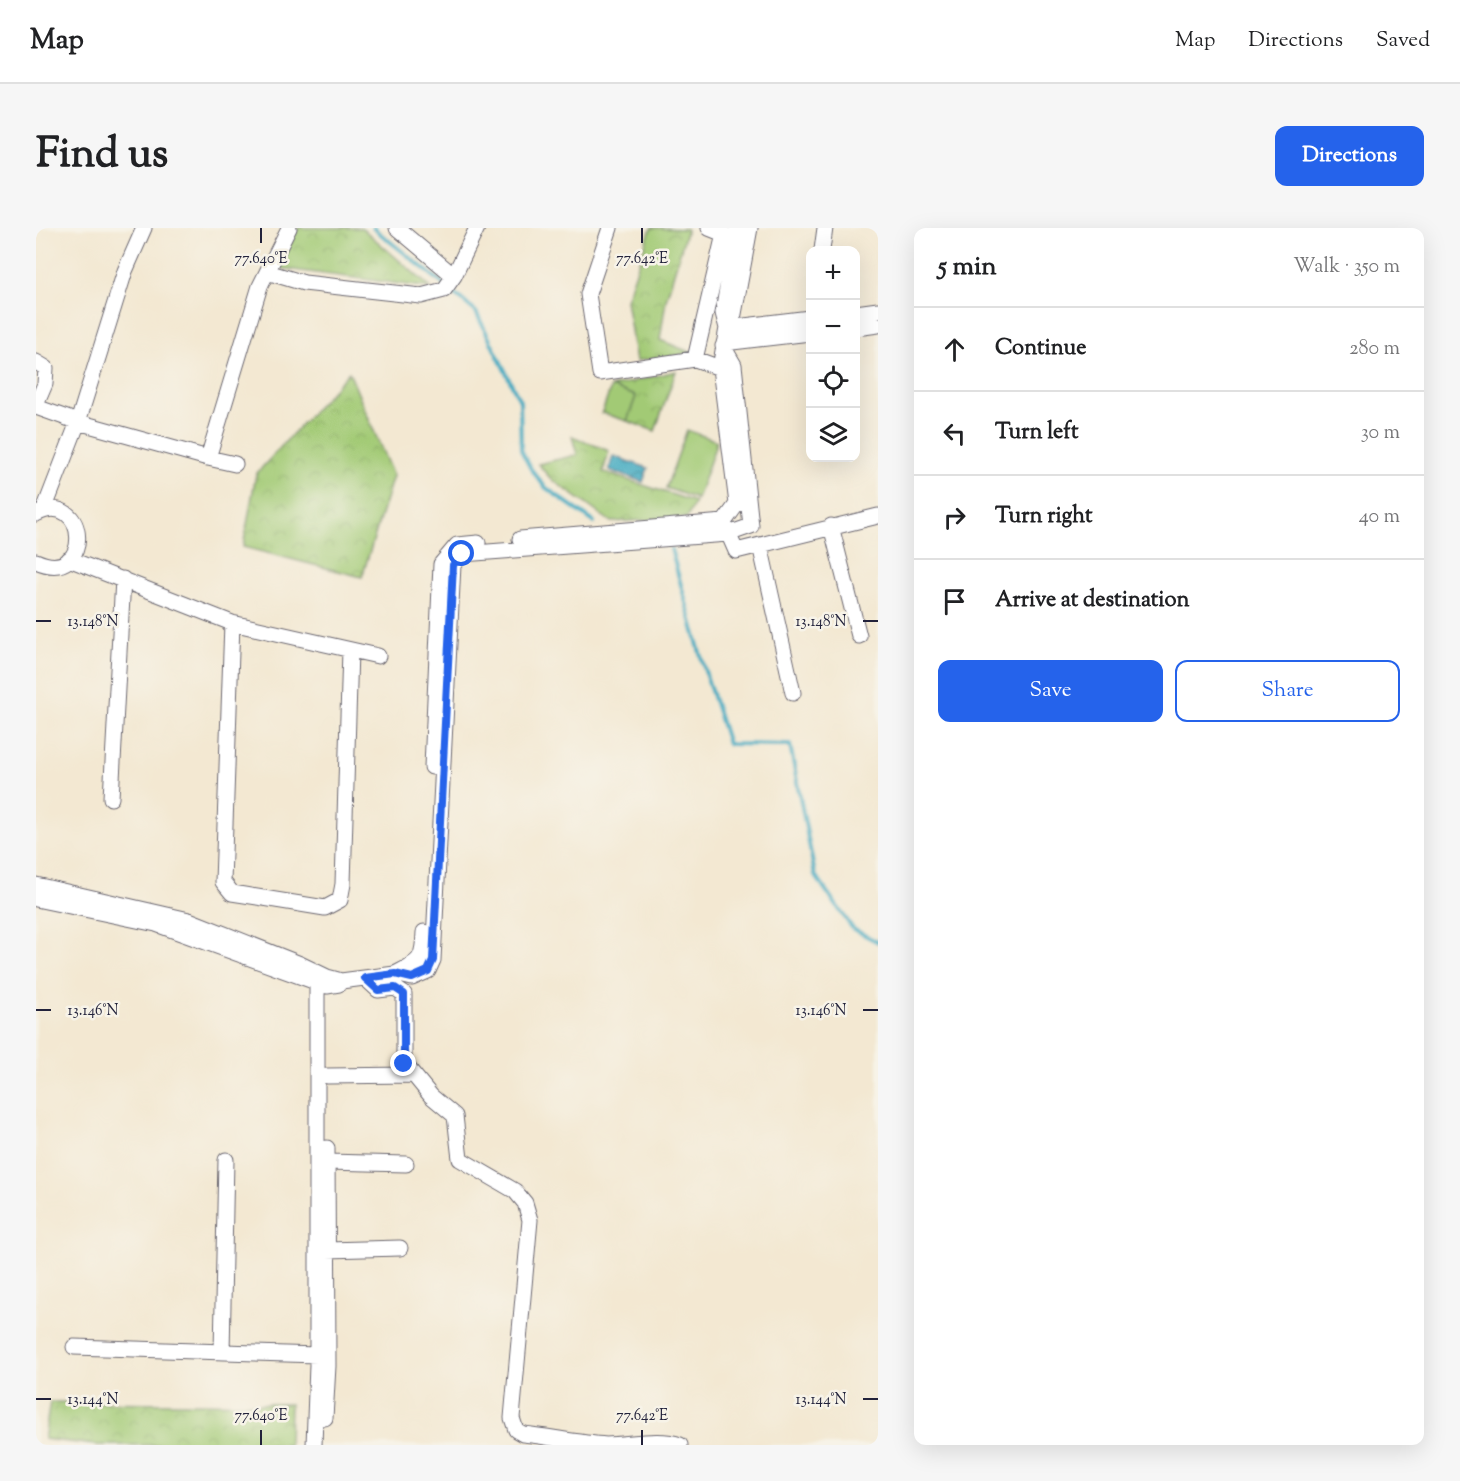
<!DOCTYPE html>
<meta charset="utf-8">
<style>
body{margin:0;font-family:"Sorts Mill Goudy",serif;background:#f6f6f6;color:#202124}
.controls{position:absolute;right:18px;top:18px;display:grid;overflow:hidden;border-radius:12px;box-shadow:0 6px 24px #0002}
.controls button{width:54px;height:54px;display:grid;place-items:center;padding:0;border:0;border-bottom:2px solid #e0e0e0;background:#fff;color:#202124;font:30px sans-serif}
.stop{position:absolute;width:18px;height:18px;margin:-14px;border:4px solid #2563eb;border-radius:50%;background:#fff}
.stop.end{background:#2563eb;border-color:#fff;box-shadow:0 2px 6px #0008}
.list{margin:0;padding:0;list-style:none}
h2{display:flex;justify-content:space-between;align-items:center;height:78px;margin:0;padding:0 24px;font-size:26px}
h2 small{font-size:20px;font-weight:400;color:#757577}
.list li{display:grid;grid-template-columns:39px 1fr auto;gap:18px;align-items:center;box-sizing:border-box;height:84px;padding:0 24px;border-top:2px solid #e0e0e0}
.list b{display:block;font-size:22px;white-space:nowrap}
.list em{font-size:20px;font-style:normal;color:#757577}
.actions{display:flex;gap:12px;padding:18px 24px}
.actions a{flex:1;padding:14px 0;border:2px solid #2563eb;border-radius:12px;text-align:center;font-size:21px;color:#2563eb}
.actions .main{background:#2563eb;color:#fff}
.icon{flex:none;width:33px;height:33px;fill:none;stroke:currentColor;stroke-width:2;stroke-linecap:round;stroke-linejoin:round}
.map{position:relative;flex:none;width:842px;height:1217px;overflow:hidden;border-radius:12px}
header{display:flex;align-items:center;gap:36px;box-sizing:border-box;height:84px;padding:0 30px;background:#fff;border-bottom:2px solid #e0e0e0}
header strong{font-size:28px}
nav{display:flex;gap:33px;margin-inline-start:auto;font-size:21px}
.intro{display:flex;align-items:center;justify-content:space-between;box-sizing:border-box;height:144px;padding:0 36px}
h1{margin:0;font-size:42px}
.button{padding:15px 27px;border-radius:12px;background:#2563eb;color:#fff;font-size:21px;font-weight:700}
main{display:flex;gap:36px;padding:0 36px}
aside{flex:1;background:#fff;border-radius:12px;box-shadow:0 6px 24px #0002}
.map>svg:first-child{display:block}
.park{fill:url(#park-crowns);stroke:#627658;stroke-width:1.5}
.pitch{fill:#a2ca75;stroke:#627658;stroke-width:1.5}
.water{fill:url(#water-waves);stroke:#32667e;stroke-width:1.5}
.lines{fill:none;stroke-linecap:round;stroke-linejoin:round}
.stream{stroke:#42aac1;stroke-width:4}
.minor-casing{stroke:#6b6770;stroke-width:17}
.minor{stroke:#fff;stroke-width:15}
.route{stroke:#2563eb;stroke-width:8}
.ticks{fill:none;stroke:#22223b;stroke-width:2}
.ticks-label{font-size:15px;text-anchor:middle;fill:#22223b;stroke:#f7f3e8;stroke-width:5;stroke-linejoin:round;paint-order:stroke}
</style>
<header>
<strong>Map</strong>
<nav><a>Map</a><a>Directions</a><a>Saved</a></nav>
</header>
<div class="intro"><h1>Find us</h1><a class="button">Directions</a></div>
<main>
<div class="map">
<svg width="842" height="1217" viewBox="0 0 842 1217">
<defs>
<pattern id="park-crowns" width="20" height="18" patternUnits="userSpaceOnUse" patternTransform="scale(1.5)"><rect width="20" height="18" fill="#a2ca75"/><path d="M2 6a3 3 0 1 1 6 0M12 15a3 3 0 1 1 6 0" fill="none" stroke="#8bad66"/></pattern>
<pattern id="water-waves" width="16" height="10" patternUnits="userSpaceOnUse" patternTransform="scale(1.5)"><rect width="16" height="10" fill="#42aac1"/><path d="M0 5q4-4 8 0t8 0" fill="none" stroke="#378a9e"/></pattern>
</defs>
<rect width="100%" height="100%" fill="#f7f3e8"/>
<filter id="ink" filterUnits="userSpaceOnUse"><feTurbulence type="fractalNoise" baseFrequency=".0167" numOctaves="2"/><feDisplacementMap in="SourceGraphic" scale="12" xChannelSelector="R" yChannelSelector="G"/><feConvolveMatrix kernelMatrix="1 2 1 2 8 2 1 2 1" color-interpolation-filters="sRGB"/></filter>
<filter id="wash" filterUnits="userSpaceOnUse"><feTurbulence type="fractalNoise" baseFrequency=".008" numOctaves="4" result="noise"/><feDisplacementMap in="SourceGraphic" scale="24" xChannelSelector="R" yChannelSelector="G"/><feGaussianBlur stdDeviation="1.35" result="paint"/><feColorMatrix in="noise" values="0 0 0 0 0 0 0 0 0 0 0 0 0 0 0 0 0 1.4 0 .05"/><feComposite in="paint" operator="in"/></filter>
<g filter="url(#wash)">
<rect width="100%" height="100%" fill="#f3e8d2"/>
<path class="park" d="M262,0H326L395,60L242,40Z
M615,0L651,1L630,72L624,112L656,125L600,133L590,72Z
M640,143L619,203L591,193L600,168L575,159Z
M313,144L357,248L326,349L207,319L220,246Z
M536,208L573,223L567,244L659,274L651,290L575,294L515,251L502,236L541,227Z
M14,1174L254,1176L253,1217H61L8,1211Z"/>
<path class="pitch" d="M575,159L600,168L591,193L566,185Z
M651,202L681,213L661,271L630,260Z"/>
<path class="water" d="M577,228L612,240L607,254L573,242Z"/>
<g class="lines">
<path class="stream" d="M337,0L407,56
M414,62L440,84L484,173L485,222L495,241L509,259L558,294
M635,321L671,450L692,516L754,517L779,647L817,701L842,714"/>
</g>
</g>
<g filter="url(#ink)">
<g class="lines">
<defs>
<path id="minor" d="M361,0L418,48L441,0
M574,0L552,66L564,145L659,131L684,140
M786,22L789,0
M231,44L268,55L385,68L408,62L418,48
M820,85L842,82
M691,100L687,85L701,0
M691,100L774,90
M820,100L842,97
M688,115L774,105
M659,131L688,6L673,0
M0,134L10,140L9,156L0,177
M0,179L42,194L172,230L224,58L253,0
M172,230L199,236
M8,282L42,194L89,43L108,0
M0,286C53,259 58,359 0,333
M689,298L700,323L842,288
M795,298L823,408
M484,311L688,294L701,276L684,140L691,100L698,86L714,0
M724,317L757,465
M33,331L196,395L342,428
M196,395L187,654L196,665L289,680L304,672L307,656L314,422
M396,539L405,336L421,317L442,315
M75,570L87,351
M0,657L153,692L264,736L291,749L302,752
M0,671L120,696L291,758L303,756L305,753L359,746L376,750L392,743L397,732L417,337L426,326L692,306L715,298L698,137L687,118
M359,746C384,733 387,733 388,704
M329,750L342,762L359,760L368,766V835L395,868L419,888L424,931L479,963L489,975L494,992L476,1190L480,1202L487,1206C515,1209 542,1215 570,1217C592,1217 624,1209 644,1217
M291,848L376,847
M291,934L370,936
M291,1022L364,1020
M38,1119L281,1127
M186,1124L190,932
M289,1190L292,1138L291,920
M278,1217L281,1137V756"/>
</defs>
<use href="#minor" class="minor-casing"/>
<use href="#minor" class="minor"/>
</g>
</g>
<g class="lines" filter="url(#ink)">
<path class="route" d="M368,836V766L359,760L342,762L329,750L359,746L376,750L392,743L397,732L417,337L426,326"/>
</g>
<path class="ticks" d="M225,0V15M606,0V15M0,393H15M827,393H842M0,782H15M827,782H842M0,1171H15M827,1171H842M225,1202V1217M606,1202V1217"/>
<g class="ticks-label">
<text x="225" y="35">77.640°E</text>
<text x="606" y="35">77.642°E</text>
<text x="57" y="398">13.148°N</text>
<text x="785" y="398">13.148°N</text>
<text x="57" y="787">13.146°N</text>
<text x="785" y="787">13.146°N</text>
<text x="57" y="1176">13.144°N</text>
<text x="785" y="1176">13.144°N</text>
<text x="225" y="1192">77.640°E</text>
<text x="606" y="1192">77.642°E</text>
</g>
</svg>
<div class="controls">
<button>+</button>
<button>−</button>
<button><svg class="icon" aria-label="locate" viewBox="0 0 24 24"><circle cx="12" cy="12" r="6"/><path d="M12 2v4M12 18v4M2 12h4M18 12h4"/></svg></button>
<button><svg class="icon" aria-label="layers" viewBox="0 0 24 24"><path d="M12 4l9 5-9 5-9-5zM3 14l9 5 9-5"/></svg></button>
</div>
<div class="stop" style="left:426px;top:326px"></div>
<div class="stop end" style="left:368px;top:836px"></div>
</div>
<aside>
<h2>5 min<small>Walk · 350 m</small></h2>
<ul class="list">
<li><svg class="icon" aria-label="ahead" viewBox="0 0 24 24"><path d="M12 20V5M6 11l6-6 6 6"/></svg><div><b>Continue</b></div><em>280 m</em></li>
<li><svg class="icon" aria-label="left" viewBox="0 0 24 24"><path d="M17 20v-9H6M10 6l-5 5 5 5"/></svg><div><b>Turn left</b></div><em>30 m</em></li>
<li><svg class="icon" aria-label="right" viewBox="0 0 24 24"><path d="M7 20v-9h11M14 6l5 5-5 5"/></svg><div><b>Turn right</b></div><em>40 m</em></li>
<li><svg class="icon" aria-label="arrive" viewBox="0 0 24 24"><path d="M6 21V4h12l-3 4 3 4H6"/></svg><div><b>Arrive at destination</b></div></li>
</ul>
<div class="actions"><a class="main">Save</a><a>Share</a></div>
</aside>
</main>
